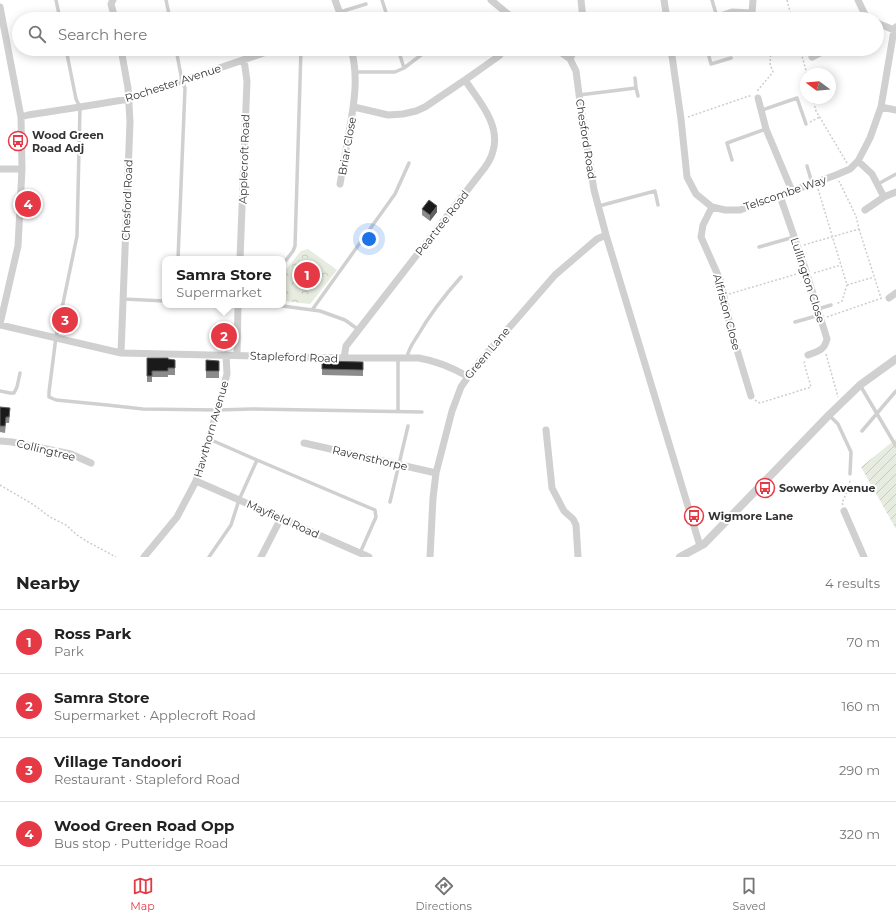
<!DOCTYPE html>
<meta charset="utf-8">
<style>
body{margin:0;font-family:Montserrat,sans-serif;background:#f6f6f6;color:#222}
.compass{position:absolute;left:800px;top:68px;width:36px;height:36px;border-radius:50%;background:#fff;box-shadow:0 2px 10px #0003;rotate:286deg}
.you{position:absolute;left:369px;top:239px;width:14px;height:14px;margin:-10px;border:3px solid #fff;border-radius:50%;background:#1a73e8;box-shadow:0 0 0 6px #1a73e833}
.badge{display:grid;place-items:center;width:26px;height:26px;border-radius:50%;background:#e63946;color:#fff;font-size:13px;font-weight:700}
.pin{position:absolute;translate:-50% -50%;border:2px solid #fff;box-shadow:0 1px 4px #0006}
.popup{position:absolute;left:162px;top:256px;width:124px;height:52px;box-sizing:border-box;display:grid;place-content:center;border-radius:8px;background:#fff;filter:drop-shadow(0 1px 3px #0005);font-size:13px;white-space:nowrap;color:#767676}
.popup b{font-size:15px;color:#222}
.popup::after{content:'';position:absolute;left:50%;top:100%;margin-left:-8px;border:8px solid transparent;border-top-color:#fff}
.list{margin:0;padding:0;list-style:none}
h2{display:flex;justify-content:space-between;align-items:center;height:52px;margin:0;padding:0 16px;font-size:17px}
h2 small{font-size:13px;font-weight:400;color:#767676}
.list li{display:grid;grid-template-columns:26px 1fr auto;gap:12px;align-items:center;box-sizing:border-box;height:64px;padding:0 16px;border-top:1px solid #e0e0e0}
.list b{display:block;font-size:15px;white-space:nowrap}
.list p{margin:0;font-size:13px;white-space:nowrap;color:#767676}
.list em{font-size:13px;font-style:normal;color:#767676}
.icon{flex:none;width:22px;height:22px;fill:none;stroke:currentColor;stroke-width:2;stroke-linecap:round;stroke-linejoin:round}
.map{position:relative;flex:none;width:896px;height:557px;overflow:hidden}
.search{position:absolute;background:#fff;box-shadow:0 2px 10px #0003;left:12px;right:12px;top:12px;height:44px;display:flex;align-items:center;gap:10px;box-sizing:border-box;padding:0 14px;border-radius:22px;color:#767676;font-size:15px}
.sheet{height:308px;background:#fff}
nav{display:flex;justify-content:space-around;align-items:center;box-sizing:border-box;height:56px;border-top:1px solid #e0e0e0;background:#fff;font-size:11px;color:#767676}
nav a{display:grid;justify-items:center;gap:2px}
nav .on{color:#e63946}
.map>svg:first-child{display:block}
.park{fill:url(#park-crowns)}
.garden{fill:url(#garden-furrows)}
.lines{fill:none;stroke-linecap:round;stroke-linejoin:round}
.path{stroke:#cdcdcd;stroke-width:1.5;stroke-dasharray:2 2;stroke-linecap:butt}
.service{stroke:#d0d0d0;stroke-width:3.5}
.minor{stroke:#d0d0d0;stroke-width:7}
.tertiary{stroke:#d0d0d0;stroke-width:8}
.wall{fill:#8c8c8c}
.shaded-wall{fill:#5f5f5f}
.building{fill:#1a1a1a;stroke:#5f5f5f}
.labels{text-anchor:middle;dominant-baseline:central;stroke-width:4;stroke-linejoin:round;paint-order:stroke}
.street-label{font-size:11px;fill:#333;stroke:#fff}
.poi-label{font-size:11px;font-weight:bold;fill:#333;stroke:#fff;text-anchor:start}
</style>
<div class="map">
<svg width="896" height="557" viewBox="0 0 896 557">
<defs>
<pattern id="park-crowns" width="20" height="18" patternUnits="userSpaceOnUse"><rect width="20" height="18" fill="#e6ecdf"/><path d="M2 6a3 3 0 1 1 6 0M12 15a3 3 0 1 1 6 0" fill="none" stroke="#c6cbc0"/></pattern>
<pattern id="garden-furrows" width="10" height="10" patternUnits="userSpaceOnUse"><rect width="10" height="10" fill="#e6ecdf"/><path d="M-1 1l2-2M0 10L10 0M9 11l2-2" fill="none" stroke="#c6cbc0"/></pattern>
</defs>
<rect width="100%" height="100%" fill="#fff"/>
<path class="park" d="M308,249L337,270L310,304L283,301V273L301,251Z"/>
<path class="garden" d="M896,439V529L861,467Z"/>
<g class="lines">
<path class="path" d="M787,0L792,19
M800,49L807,74
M758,91V90L773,72L770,64L771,49
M813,98L816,111L847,163
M688,117L749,96H752
M810,122L820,117
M818,189L847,285L842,301L836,304
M859,229L881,298
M804,245L859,229L856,216L839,181
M814,273L841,265
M847,285L874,277
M729,294L800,273
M827,317L882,298
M826,354L838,397
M755,400L760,403L811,387L804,363L805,361
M0,485L34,505L50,517L66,525L77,535L88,542L116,557
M843,505L842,503L849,487L850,479"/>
<path class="service" d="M56,0L60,19
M166,0L170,19
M382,0L388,19
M712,0L717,17
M340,12L366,4
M66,49L76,99L80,107L77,236L56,337L49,392V397L56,400L107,405L143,409L217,410L252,409L422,412
M176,49L182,81L185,88L178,259
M398,49L404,68
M707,49L711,64L731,58
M355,72H395L404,68L429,49
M636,88L638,96
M579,95L636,88L635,78
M762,110L797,98L806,124
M732,160L727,143L766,129
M807,166L812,183
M878,184L896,174
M599,206L655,191L658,205
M759,247L794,237
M283,264L293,251L295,246L301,49
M123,299L165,301
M275,305L320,311L345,320L359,330
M818,309L831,305
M312,310L395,194L409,163
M795,322L820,315
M398,358V411
M407,358C408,349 413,343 418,335C430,314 445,295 461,277
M860,385L896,446
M0,391L10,393H14L17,387L20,373
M829,415L838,424L851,452L850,474
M862,431L896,391
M209,439L257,460
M390,502L408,426
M209,557L231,525L239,500L257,460L375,510L376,517L360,553"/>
<path class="minor" d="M113,0L111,4L115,19
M335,0L342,19
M491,0L514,19
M581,0L583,19
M664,0L667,19
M858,0L867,19
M0,7L21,117L22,169L18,246L0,324
M752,13L753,0
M711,19L732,12L752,13L756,19
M877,23L894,30
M121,49L128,88L130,122L121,353
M556,49L570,59L576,71L580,102L594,190L606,235L700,546
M671,49L681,119L687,177L696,194L712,207L725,210H740L836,175L850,169L858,161L870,138L881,107L894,30L896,27
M812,57L828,49
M570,59L575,49
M758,98L766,129L792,191
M354,107L388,115L403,114L416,111L425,107L465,80L499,56L505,49
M881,107L896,110
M21,117L28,115L80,107L129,99L275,49
M858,161L872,174L884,197
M0,169H22
M340,184C343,167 346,150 349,132C354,105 359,76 351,49
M780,196L806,271L827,339C824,351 818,351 808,355
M712,207L703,225L701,237L721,282L731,330L751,396
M865,210L884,197L896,192
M240,259L247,81L244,60
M889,298L896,293
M0,325L121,353L344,358H419C436,361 453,368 467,376
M237,355L238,305
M344,358L346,346L479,175C485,168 491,160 493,151C501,124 478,100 465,80
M546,430L552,488L564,511L573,519L576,525L578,557
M0,441L12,442L71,454L91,463
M304,443L436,473
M196,481L369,557
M844,511L864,557
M144,557L177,517L196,481L209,439L227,374L226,355
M261,557L281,518
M430,557L433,498L436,473L452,411L461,387L474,368L555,275L597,239L606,235"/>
<path class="tertiary" d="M680,557L704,544L829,415L860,385L896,359"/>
</g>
<path class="wall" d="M422,209L437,212L430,221L422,215Z
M147,358L175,360V375H168V377H152V382H147Z
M206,360L219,361V378H206Z
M322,361L363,362V376L322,375Z
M0,407L10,414L9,423H6L5,433L0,432Z"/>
<path class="shaded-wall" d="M437,206V212L430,221V215Z"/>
<path class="building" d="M429,200L437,206L430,215L422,209Z
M147,358H168V359L175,360V368H168V371H152V376H147Z
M206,360L219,361V371H206Z
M322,361L363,362V370L322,369Z
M0,407L10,408L9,417H6L5,426H0Z"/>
<defs>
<symbol id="bus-ring" viewBox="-11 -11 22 22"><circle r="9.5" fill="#fff" stroke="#e63946" stroke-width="1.5"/><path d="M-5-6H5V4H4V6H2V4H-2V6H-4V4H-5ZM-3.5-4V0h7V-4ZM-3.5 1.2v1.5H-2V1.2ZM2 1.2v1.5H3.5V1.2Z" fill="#e63946"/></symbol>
</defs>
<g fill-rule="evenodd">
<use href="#bus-ring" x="7" y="130" width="22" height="22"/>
<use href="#bus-ring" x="754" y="477" width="22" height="22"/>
<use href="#bus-ring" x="683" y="505" width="22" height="22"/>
</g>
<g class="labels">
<g class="street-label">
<text transform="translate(173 83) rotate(-18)">Rochester Avenue</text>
<text transform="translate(586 139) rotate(81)">Chesford Road</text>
<text transform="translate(347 146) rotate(-80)">Briar Close</text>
<text transform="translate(244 159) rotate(-88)">Applecroft Road</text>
<text transform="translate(785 193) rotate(-19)">Telscombe Way</text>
<text transform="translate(127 200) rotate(-88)">Chesford Road</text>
<text transform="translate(442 223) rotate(-52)">Peartree Road</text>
<text transform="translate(808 280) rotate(72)">Lullington Close</text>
<text transform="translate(727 312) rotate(75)">Alfriston Close</text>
<text transform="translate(487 353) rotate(-50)">Green Lane</text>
<text transform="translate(294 357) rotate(2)">Stapleford Road</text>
<text transform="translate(211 429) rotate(-74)">Hawthorn Avenue</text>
<text transform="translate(46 450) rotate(14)">Collingtree</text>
<text transform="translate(370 458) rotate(13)">Ravensthorpe</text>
<text transform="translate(283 519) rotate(24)">Mayfield Road</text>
</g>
<g class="poi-label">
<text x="32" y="135">Wood Green<tspan x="32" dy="13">Road Adj</tspan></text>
<text x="779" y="488">Sowerby Avenue</text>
<text x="708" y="516">Wigmore Lane</text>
</g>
</g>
</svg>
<svg class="compass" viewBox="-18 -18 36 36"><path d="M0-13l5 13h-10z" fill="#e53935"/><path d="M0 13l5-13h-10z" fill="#767676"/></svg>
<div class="you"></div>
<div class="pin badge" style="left:307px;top:275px">1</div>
<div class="pin badge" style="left:224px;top:336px">2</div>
<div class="popup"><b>Samra Store</b>Supermarket</div>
<div class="pin badge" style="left:65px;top:320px">3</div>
<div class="pin badge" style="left:28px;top:204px">4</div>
<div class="search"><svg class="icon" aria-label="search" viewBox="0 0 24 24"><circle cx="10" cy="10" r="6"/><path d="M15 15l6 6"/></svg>Search here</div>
</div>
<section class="sheet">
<h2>Nearby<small>4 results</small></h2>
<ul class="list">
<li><span class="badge">1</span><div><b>Ross Park</b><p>Park</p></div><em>70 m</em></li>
<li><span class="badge">2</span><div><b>Samra Store</b><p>Supermarket · Applecroft Road</p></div><em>160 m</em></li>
<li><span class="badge">3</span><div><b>Village Tandoori</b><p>Restaurant · Stapleford Road</p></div><em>290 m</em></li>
<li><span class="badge">4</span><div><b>Wood Green Road Opp</b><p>Bus stop · Putteridge Road</p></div><em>320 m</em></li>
</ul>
</section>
<nav>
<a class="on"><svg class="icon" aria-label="map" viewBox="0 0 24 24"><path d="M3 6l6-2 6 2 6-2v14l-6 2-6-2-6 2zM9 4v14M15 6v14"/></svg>Map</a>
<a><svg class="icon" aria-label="directions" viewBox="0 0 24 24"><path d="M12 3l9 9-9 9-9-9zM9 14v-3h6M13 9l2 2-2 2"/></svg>Directions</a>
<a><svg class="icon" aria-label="saved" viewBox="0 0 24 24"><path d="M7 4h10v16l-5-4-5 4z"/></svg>Saved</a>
</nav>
